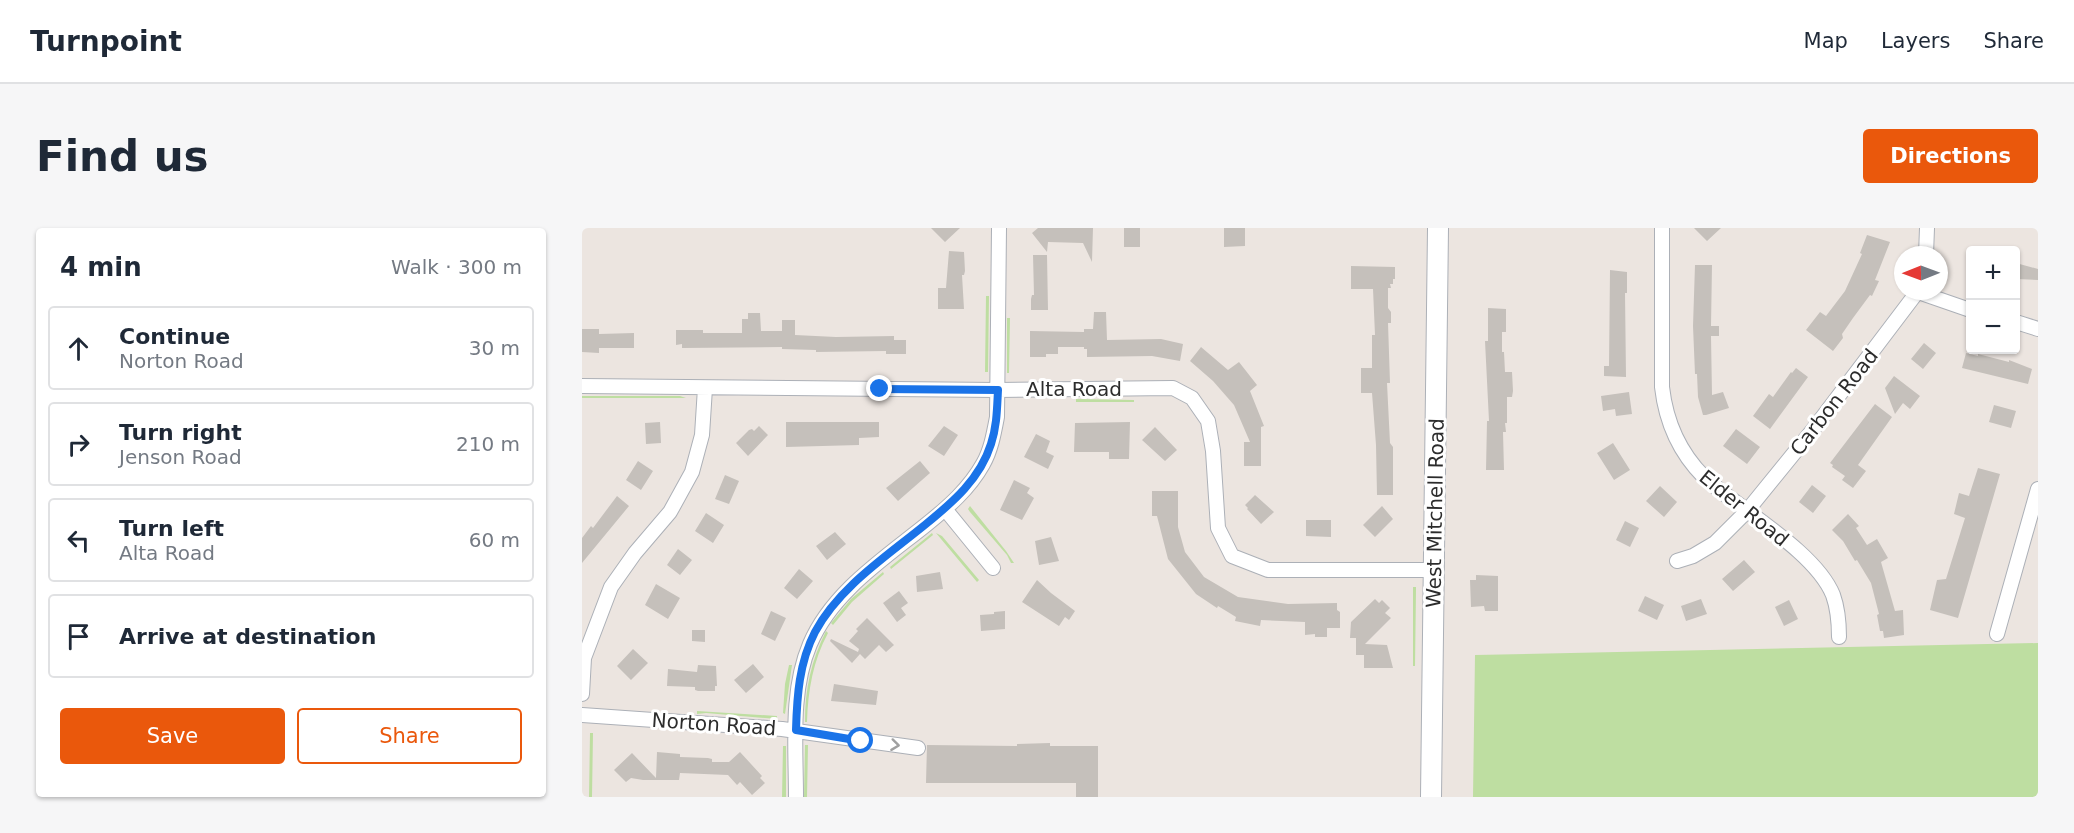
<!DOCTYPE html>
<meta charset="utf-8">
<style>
body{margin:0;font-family:"DejaVu Sans",sans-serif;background:#f6f6f7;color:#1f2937}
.controls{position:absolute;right:18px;top:18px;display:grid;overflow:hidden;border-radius:6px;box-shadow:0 2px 4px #0004}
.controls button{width:54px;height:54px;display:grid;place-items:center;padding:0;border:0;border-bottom:2px solid #e0e1e3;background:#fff;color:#1f2937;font:30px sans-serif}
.compass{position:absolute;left:1312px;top:18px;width:54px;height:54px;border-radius:50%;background:#fff;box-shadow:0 2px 4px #0004;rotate:269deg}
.stop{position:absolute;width:18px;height:18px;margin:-14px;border:4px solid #1a73e8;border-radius:50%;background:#fff}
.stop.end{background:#1a73e8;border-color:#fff;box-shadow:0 2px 6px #0008}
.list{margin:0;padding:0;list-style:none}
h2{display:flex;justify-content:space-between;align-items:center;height:78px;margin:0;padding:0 24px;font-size:26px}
h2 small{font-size:20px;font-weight:400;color:#747a83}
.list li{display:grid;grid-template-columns:39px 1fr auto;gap:18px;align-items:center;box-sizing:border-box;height:84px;margin:0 12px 12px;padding:0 12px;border:2px solid #e0e1e3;border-radius:6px}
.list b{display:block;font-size:22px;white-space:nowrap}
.list p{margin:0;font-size:20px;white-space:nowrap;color:#747a83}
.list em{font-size:20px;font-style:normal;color:#747a83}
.actions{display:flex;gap:12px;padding:18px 24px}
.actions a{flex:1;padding:14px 0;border:2px solid #ea580c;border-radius:6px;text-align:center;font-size:21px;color:#ea580c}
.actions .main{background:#ea580c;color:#fff}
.icon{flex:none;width:33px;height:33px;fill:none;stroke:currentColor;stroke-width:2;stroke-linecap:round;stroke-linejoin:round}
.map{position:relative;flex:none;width:1456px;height:569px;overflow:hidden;border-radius:6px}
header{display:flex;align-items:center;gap:36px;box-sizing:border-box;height:84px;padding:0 30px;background:#fff;border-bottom:2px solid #e0e1e3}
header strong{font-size:28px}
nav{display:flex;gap:33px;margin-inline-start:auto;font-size:21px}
.intro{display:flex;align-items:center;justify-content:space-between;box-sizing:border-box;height:144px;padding:0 36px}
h1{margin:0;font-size:42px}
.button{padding:15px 27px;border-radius:6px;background:#ea580c;color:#fff;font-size:21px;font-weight:700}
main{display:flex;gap:36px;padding:0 36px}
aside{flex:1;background:#fff;border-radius:6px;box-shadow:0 2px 4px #0004}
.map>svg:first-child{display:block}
.green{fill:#bedea1}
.building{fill:#c5c0bb}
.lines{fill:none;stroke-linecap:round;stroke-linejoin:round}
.street-casing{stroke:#acb0b7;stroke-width:16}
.secondary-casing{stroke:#acb0b7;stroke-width:22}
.street{stroke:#fff;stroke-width:14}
.secondary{stroke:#fff;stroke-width:20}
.oneway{stroke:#a0a0a0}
.route{stroke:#1a73e8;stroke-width:8}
.labels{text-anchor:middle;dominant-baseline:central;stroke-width:6;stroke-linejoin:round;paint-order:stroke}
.street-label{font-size:20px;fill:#2c2c2c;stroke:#fff}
</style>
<header>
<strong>Turnpoint</strong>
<nav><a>Map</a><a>Layers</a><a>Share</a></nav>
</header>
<div class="intro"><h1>Find us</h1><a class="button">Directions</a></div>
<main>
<aside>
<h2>4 min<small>Walk · 300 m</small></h2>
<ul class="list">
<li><svg class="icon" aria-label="ahead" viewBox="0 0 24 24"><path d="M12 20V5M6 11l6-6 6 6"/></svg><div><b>Continue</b><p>Norton Road</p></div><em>30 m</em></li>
<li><svg class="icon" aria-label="right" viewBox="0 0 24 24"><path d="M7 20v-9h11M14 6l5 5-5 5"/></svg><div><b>Turn right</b><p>Jenson Road</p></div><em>210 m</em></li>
<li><svg class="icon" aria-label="left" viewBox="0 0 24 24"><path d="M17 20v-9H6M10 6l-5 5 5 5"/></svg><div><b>Turn left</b><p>Alta Road</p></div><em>60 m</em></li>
<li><svg class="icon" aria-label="arrive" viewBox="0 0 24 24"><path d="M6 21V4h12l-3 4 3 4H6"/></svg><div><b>Arrive at destination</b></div></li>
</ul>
<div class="actions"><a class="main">Save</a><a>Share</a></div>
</aside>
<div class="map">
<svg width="1456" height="569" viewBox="0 0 1456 569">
<rect width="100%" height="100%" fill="#ece5e0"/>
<path class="green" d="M404,68H407L406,144H403Z
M425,90H428L427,145H425Z
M0,168H98L104,170H0Z
M494,171L552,172V174H494Z
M388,278L424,323L432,335H429L425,327L388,284L386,281Z
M350,305L351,307L309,341L308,339Z
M354,305L360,308L397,352L395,354Z
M301,344L302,346L270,374L251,397L249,395L269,371Z
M831,359H834V362L833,438H831Z
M244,403L246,405C231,433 226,462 225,494H223C223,461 229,433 244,403Z
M1456,415V569H891L893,427Z
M207,437H210L203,486L201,485L203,456Z
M115,483L195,488V491L124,485L115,486Z
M8,505H11L10,569H7Z
M223,517H226L225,569H222Z
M201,518H204V569H200Z"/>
<path class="building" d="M349,0H378L363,14Z
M456,0H511L510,34L501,15L466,14L465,24L450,5Z
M542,0H558V19H542Z
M642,0H663V18L642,19Z
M1112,0H1139L1125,13Z
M1285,7L1308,14L1293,52L1297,53L1290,68L1288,67L1271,90L1260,106L1261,110L1251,123L1224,102L1238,84L1244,88L1263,63L1280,26L1278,25Z
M367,23L382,24L383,43L382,47H380L382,81H356V60H364Z
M451,27H465L466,82H449V71L450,67H452Z
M1434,35L1456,41V52L1434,51Z
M1113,37H1130L1129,98H1137V108H1129L1130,167L1141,164L1147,180L1124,187H1121L1116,169L1115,146H1113L1111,98Z
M769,38L813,39V51H811V56H808L809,60H806V80L809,84V95H806L808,155H805L808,215L811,219V267H795L794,217L790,165H779V140H790V107H793L791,61H769Z
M1028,42L1045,44V65H1043L1044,149L1022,148V138H1027Z
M906,80L924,81V104H920V124H922L923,144H930L931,163L930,169H925V195H923L924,204H921L922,242H904L905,193H907L903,113H906Z
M512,84H524L525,112L579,111L601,116L598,133L570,128L505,129V121H502V119H476V126H464V129H448V103L502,104V101H511Z
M166,85H178L179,103H200V92H213V107L254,109L312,108V112H324V126H304V123L234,124V122L200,121V119L100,120V116L94,117V102H121V105H160V91H166Z
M0,101H17V106L52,105V120H17V125L0,124Z
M1342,115L1354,125L1341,141L1329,131Z
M619,119L646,142L657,134L675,157L668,163L682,198L679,199V238H662V214H668L652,177L631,153L608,133Z
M1384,125L1396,128V126L1427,134V132L1450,141L1446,156L1380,140Z
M1214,140L1226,149L1188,201L1171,188L1187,166L1191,169L1209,144L1210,145Z
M1312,148L1338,168L1328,181L1321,175L1313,186L1303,160Z
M1047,164L1050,186L1034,188L1033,181L1021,183L1019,168Z
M1293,176L1310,189L1276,237L1284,243L1271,260L1260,252L1263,248L1250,239L1251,237L1248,235Z
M1412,177L1434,183L1429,200L1407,194Z
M78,194L79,215L64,216L63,195Z
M204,194H297V209L277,210V217L204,219Z
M548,194L547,231H527V224H492L493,195Z
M177,198L186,207L166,228L154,215L167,202L170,201L172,203Z
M362,198L376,207L362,228L346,218Z
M573,199L595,222L583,233L560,212Z
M1154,201L1178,219L1165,236L1141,218Z
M454,206L468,213L464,224L472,228L466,241L442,229Z
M1031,215L1048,242L1032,252L1015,225Z
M56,233L71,243L59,262L44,252Z
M338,233L348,245L316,273L304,260Z
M1396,240L1418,246L1376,390L1348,382L1355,352L1364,351L1383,290L1372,286L1377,265L1387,268Z
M143,247L157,253L147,276L133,271Z
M432,252L448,260L445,265L452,270L440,292L418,282Z
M1230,257L1244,268L1231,285L1217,274Z
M1078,258L1095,274L1082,289L1064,273Z
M570,263H596V299L603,324L622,349L656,369L706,376L755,375V382L758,384V400H745V409H733V406L723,407V394L679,392L678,398L653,393L654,389L636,378L635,380L614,366L586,331L575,288H570Z
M673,267L692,284L679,296L665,281L666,280L663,277Z
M35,268L47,278L0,335V310L9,298L11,300Z
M800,278L811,291L793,309L781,297Z
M124,285L142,297L131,315L113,303Z
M1266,286L1277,298L1274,300L1285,317L1295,311L1306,330L1299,334L1313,383L1321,382L1322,407L1302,410L1301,403H1298L1295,387L1297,386L1289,355L1275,332L1273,333L1261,313L1250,302Z
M724,292H749V309L724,308Z
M1043,293L1057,300L1048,319L1034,312Z
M253,304L264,316L245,332L234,318Z
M469,309L477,333L457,337L453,313Z
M96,321L110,332L98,347L85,337Z
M1162,332L1173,344L1151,363L1140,351Z
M217,341L231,353L215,371L202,360Z
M358,344L361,361L335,364L334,348Z
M894,347L916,348V383H903L902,378L889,379L888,352H894Z
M455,352L469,365L493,383L487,392L483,389L477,398L440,374Z
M74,356L98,370L86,391L63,377Z
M317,363L326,375L319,380L324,387L315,394L301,375Z
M1063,368L1082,377L1075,392L1056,383Z
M793,371L797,375L800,372L808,380L803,385L809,390L783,416L805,417L811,440H782V427H774V410H768L769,394Z
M1119,371L1125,386L1104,393L1099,378Z
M1207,372L1216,391L1202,398L1193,379Z
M189,383L204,390L193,413L179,406Z
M423,383V401L399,403L398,387L412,386V384Z
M285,390L312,417L304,424L297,417L283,431L278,426L270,435L248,413L249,411L276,424L277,421L267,413L276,403L274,401Z
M110,402H123V414L110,413Z
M51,421L66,435L49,452L35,438Z
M171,436L182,449L164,465L152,452Z
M116,437L134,438L135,458H133V463H116L113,462V459L85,458L86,441L115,444Z
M252,456L296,463L294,477L249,473Z
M468,515V518H516V569H494V555H344L345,517L435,518V516Z
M75,524L98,526V529L126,530L130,531V534H147L158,524L180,548L178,550L183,555L170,567L158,554L155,557L146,547L98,545L97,552H61L49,550L44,554L32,542L50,525L74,550Z"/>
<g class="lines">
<defs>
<path id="street" d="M1080,0V159C1084,194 1097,224 1122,249C1158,282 1233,323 1251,367C1256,381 1257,395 1257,409
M1344,27L1345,0
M1336,64L1388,82
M1434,94L1456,101
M0,158L415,162L591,160L610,170L626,193L631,223L636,300L650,328L686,342H851
M363,281L411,340
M1095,333L1111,328L1133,315L1165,283L1230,203L1336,63
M1415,406L1456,261
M0,466L2,430L29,359L53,325L88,284L110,244L120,207L123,160
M0,487L200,501L336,520
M214,569C214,518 208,463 228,416C250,364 303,330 345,296C366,279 387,261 401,236C409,222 412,205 415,189L417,0"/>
<path id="secondary" d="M849,569L856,0"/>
</defs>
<use href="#street" class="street-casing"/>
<use href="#secondary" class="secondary-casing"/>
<use href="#street" class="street"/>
<use href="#secondary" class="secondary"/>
</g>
<defs><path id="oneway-chevron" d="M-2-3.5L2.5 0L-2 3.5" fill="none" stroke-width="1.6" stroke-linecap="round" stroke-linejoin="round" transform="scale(1.5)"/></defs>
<use class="oneway" href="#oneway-chevron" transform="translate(313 517) rotate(7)"/>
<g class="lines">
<path class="route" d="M279,513L214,502C215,468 217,435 233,404C257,359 305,328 344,296C371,274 398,251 409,216C415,198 415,180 416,162L298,161"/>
</g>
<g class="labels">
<g class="street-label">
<text x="492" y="161">Alta Road</text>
<text transform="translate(1252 174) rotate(-52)">Carbon Road</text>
<text transform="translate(1162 280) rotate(39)">Elder Road</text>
<text transform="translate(853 285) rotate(-89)">West Mitchell Road</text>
<text transform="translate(132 496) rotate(4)">Norton Road</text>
</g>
</g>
</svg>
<div class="controls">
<button>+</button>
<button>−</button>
</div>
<svg class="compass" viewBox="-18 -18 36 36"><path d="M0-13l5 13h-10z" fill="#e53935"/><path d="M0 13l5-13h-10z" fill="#747a83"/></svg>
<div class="stop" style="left:279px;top:513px"></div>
<div class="stop end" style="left:298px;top:161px"></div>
</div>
</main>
